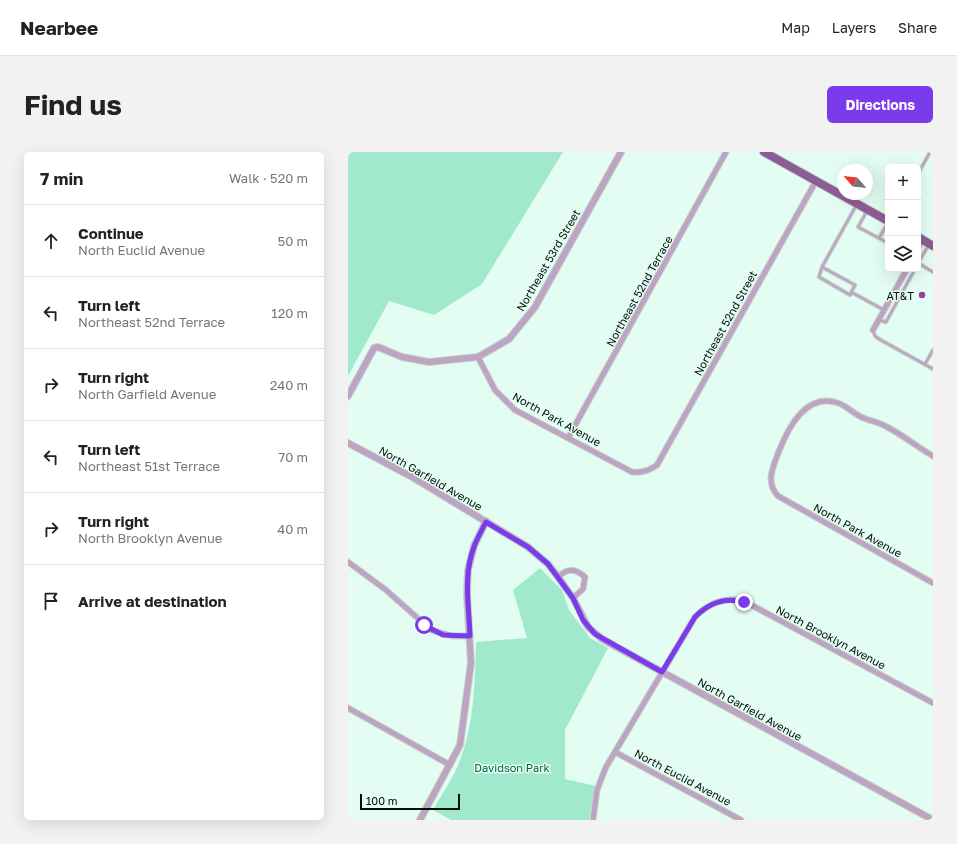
<!DOCTYPE html>
<meta charset="utf-8">
<style>
body{margin:0;font-family:"Golos Text",sans-serif;background:#f2f2f2;color:#222}
.controls{position:absolute;right:12px;top:12px;display:grid;overflow:hidden;border-radius:6px;box-shadow:0 4px 16px #0002}
.controls button{width:36px;height:36px;display:grid;place-items:center;padding:0;border:0;border-bottom:1px solid #e0e0e0;background:#fff;color:#222;font:20px sans-serif}
.compass{position:absolute;left:489px;top:12px;width:36px;height:36px;border-radius:50%;background:#fff;box-shadow:0 4px 16px #0002;rotate:298deg}
.scale{position:absolute;left:12px;bottom:10px;width:100px;box-sizing:border-box;padding-left:4px;border:2px solid #040e0a;border-top:0;font-size:11px;line-height:14px;white-space:nowrap;color:#040e0a;-webkit-text-stroke:3px #e4fdf2;paint-order:stroke}
.stop{position:absolute;width:12px;height:12px;margin:-9px;border:3px solid #7c3aed;border-radius:50%;background:#fff}
.stop.end{background:#7c3aed;border-color:#fff;box-shadow:0 1px 4px #0008}
.list{margin:0;padding:0;list-style:none}
h2{display:flex;justify-content:space-between;align-items:center;height:52px;margin:0;padding:0 16px;font-size:17px}
h2 small{font-size:13px;font-weight:400;color:#767676}
.list li{display:grid;grid-template-columns:26px 1fr auto;gap:12px;align-items:center;box-sizing:border-box;height:72px;padding:0 16px;border-top:1px solid #e0e0e0}
.list b{display:block;font-size:15px;white-space:nowrap}
.list p{margin:0;font-size:13px;white-space:nowrap;color:#767676}
.list em{font-size:13px;font-style:normal;color:#767676}
.icon{flex:none;width:22px;height:22px;fill:none;stroke:currentColor;stroke-width:2;stroke-linecap:round;stroke-linejoin:round}
.map{position:relative;flex:none;width:585px;height:668px;overflow:hidden;border-radius:6px}
header{display:flex;align-items:center;gap:24px;box-sizing:border-box;height:56px;padding:0 20px;background:#fff;border-bottom:1px solid #e0e0e0}
header strong{font-size:19px}
nav{display:flex;gap:22px;margin-inline-start:auto;font-size:14px}
.intro{display:flex;align-items:center;justify-content:space-between;box-sizing:border-box;height:96px;padding:0 24px}
h1{margin:0;font-size:28px}
.button{padding:10px 18px;border-radius:6px;background:#7c3aed;color:#fff;font-size:14px;font-weight:700}
main{display:flex;gap:24px;padding:0 24px}
aside{flex:1;background:#fff;border-radius:6px;box-shadow:0 4px 16px #0002}
.map>svg:first-child{display:block}
.green{fill:#a0e9cc}
.lines{fill:none;stroke-linecap:round;stroke-linejoin:round}
.service-casing{stroke:#c0d7cd;stroke-width:4.5}
.minor-casing{stroke:#c0d7cd;stroke-width:7}
.tertiary-casing{stroke:#c0d7cd;stroke-width:8}
.primary-casing{stroke:#c0d7cd;stroke-width:10}
.service{stroke:#bfa3c2;stroke-width:2.5}
.minor{stroke:#bfa3c2;stroke-width:5}
.tertiary{stroke:#bfa3c2;stroke-width:6}
.primary{stroke:#8e5c94;stroke-width:8}
.route{stroke:#7c3aed;stroke-width:5}
.poi-dot{fill:#9c3ea7;stroke:#e4fdf2;stroke-width:1.5}
.labels{text-anchor:middle;dominant-baseline:central;stroke-width:3;stroke-linejoin:round;paint-order:stroke}
.street-label{font-size:11px;fill:#040e0a;stroke:#e4fdf2}
.poi-label{font-size:11px;fill:#040e0a;stroke:#e4fdf2;text-anchor:end}
.park-label{font-size:11px;fill:#01634a;stroke:#e4fdf2}
</style>
<header>
<strong>Nearbee</strong>
<nav><a>Map</a><a>Layers</a><a>Share</a></nav>
</header>
<div class="intro"><h1>Find us</h1><a class="button">Directions</a></div>
<main>
<aside>
<h2>7 min<small>Walk · 520 m</small></h2>
<ul class="list">
<li><svg class="icon" aria-label="ahead" viewBox="0 0 24 24"><path d="M12 20V5M6 11l6-6 6 6"/></svg><div><b>Continue</b><p>North Euclid Avenue</p></div><em>50 m</em></li>
<li><svg class="icon" aria-label="left" viewBox="0 0 24 24"><path d="M17 20v-9H6M10 6l-5 5 5 5"/></svg><div><b>Turn left</b><p>Northeast 52nd Terrace</p></div><em>120 m</em></li>
<li><svg class="icon" aria-label="right" viewBox="0 0 24 24"><path d="M7 20v-9h11M14 6l5 5-5 5"/></svg><div><b>Turn right</b><p>North Garfield Avenue</p></div><em>240 m</em></li>
<li><svg class="icon" aria-label="left" viewBox="0 0 24 24"><path d="M17 20v-9H6M10 6l-5 5 5 5"/></svg><div><b>Turn left</b><p>Northeast 51st Terrace</p></div><em>70 m</em></li>
<li><svg class="icon" aria-label="right" viewBox="0 0 24 24"><path d="M7 20v-9h11M14 6l5 5-5 5"/></svg><div><b>Turn right</b><p>North Brooklyn Avenue</p></div><em>40 m</em></li>
<li><svg class="icon" aria-label="arrive" viewBox="0 0 24 24"><path d="M6 21V4h12l-3 4 3 4H6"/></svg><div><b>Arrive at destination</b></div></li>
</ul>
</aside>
<div class="map">
<svg width="585" height="668" viewBox="0 0 585 668">
<rect width="100%" height="100%" fill="#e4fdf2"/>
<path class="green" d="M0,0H215L134,132L86,163L41,149L0,224Z
M192,416L214,438L221,458L242,486L260,496L217,578V627L248,634L241,668H103L85,658C92,645 101,632 108,618C126,578 127,533 128,490L179,486L165,438Z"/>
<g class="lines">
<defs>
<path id="service" d="M570,22L582,0
M519,59L510,75L540,91
M531,86L540,71
M570,111L580,94
M570,111L585,120
M474,115L507,133L502,143L471,125L474,115L509,52
M503,140L536,158
M531,168L538,170L567,117
M525,178L527,184L531,187L585,217
M577,212L585,198"/>
<path id="minor" d="M570,96L575,88
M525,178L559,117
M130,205L147,238L167,258L284,320C293,321 301,319 309,313L468,29
M220,286L378,0
M585,304C569,295 555,283 539,275C531,270 522,269 513,265C505,261 499,254 490,251C458,240 440,276 431,299C425,315 417,330 430,344L585,431
M0,410L38,438L83,478L104,484H122
M210,425C220,416 227,416 237,425L235,437L225,446
M0,556L102,613
M267,600L393,668
M245,668L249,638L258,615L347,465C361,451 376,445 396,449L585,551"/>
<path id="tertiary" d="M0,244L26,196L30,195L54,205L81,210L130,205L161,187L187,155L273,0
M0,291L64,325L180,395L200,412L210,425L225,446L240,475L254,487L585,668
M72,668L112,593L123,511L119,442L120,418L126,394L138,369"/>
<path id="primary" d="M416,0L540,69
M570,85L585,94"/>
</defs>
<use href="#service" class="service-casing"/>
<use href="#minor" class="minor-casing"/>
<use href="#tertiary" class="tertiary-casing"/>
<use href="#primary" class="primary-casing"/>
<use href="#service" class="service"/>
<use href="#minor" class="minor"/>
<use href="#tertiary" class="tertiary"/>
<use href="#primary" class="primary"/>
</g>
<g class="lines">
<path class="route" d="M76,473L95,483L122,484C121,454 115,423 126,395C129,386 134,378 138,370L180,395L200,412L225,446L235,468L247,482L314,520L347,465C361,451 376,445 396,450"/>
</g>
<circle class="poi-dot" cx="574" cy="143" r="4"/>
<g class="labels">
<g class="street-label">
<text transform="translate(200 108) rotate(-60)">Northeast 53rd Street</text>
<text transform="translate(291 139) rotate(-61)">Northeast 52nd Terrace</text>
<text transform="translate(377 171) rotate(-61)">Northeast 52nd Street</text>
<text transform="translate(209 267) rotate(29)">North Park Avenue</text>
<text transform="translate(83 326) rotate(30)">North Garfield Avenue</text>
<text transform="translate(510 378) rotate(29)">North Park Avenue</text>
<text transform="translate(483 485) rotate(28)">North Brooklyn Avenue</text>
<text transform="translate(402 557) rotate(29)">North Garfield Avenue</text>
<text transform="translate(335 625) rotate(28)">North Euclid Avenue</text>
</g>
<g class="poi-label">
<text x="566" y="143">AT&amp;T</text>
</g>
<g class="park-label">
<text x="164" y="615">Davidson Park</text>
</g>
</g>
</svg>
<div class="controls">
<button>+</button>
<button>−</button>
<button><svg class="icon" aria-label="layers" viewBox="0 0 24 24"><path d="M12 4l9 5-9 5-9-5zM3 14l9 5 9-5"/></svg></button>
</div>
<svg class="compass" viewBox="-18 -18 36 36"><path d="M0-13l5 13h-10z" fill="#e53935"/><path d="M0 13l5-13h-10z" fill="#767676"/></svg>
<div class="scale">100 m</div>
<div class="stop" style="left:76px;top:473px"></div>
<div class="stop end" style="left:396px;top:450px"></div>
</div>
</main>
